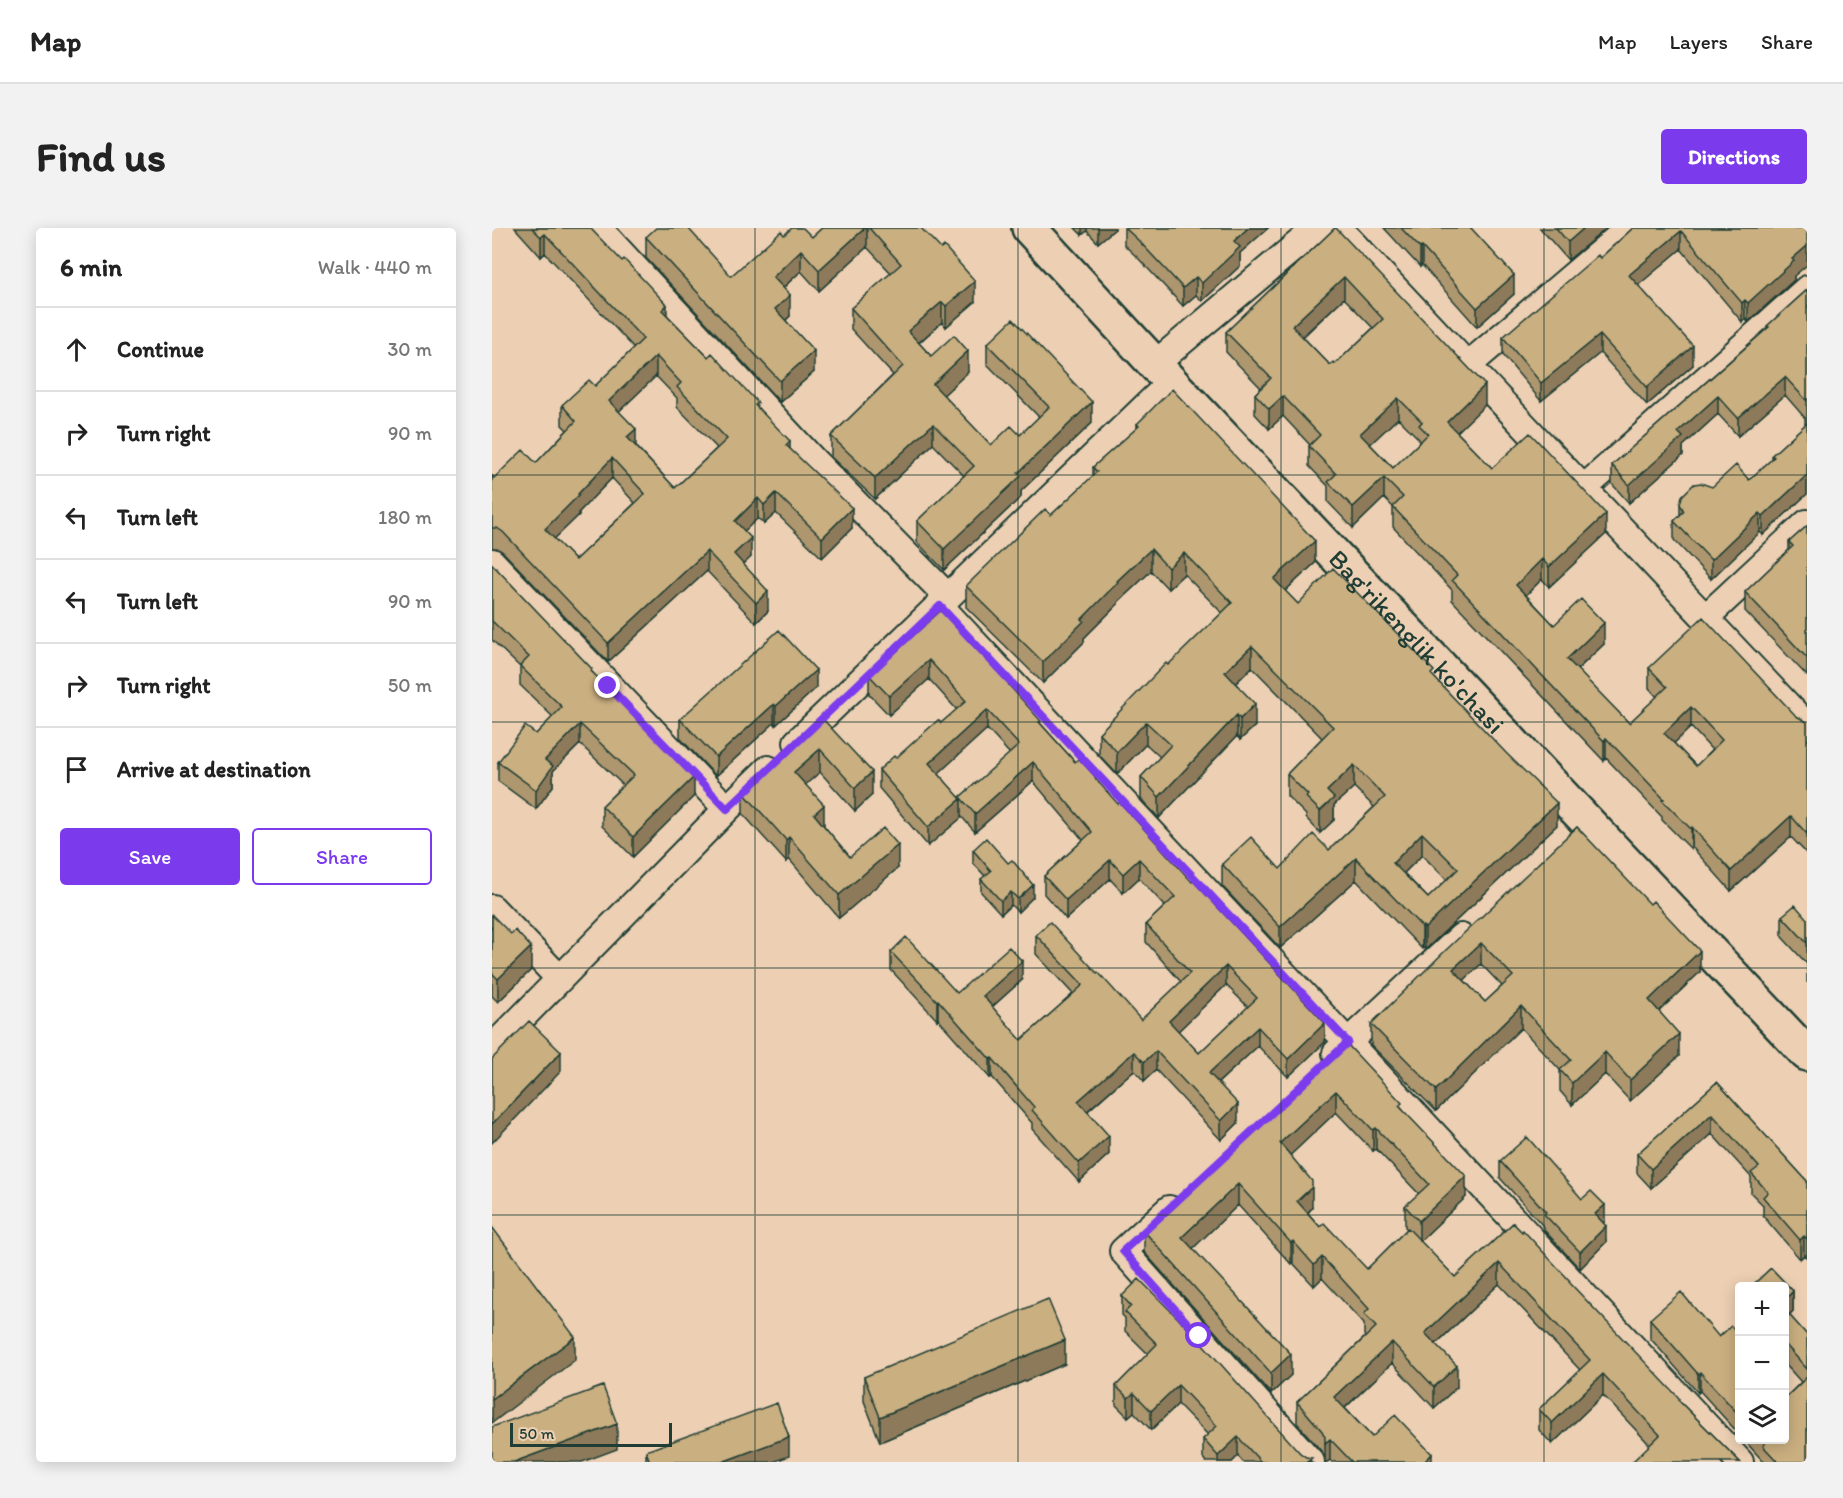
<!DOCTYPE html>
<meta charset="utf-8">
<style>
body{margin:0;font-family:Itim,sans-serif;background:#f2f2f2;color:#222}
.controls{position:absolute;right:18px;bottom:18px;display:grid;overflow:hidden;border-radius:6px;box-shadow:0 3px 15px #0003}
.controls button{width:54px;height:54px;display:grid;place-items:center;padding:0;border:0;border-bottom:2px solid #e0e0e0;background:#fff;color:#222;font:30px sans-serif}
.scale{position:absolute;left:18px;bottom:15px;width:162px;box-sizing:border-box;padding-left:6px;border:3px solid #1f3d34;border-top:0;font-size:16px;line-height:21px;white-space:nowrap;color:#1f3d34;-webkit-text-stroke:4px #edd0b3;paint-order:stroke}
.stop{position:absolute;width:18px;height:18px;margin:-14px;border:4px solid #7c3aed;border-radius:50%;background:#fff}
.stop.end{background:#7c3aed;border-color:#fff;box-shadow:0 2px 6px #0008}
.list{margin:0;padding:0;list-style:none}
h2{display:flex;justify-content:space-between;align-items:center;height:78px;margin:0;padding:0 24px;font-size:26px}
h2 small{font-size:20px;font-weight:400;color:#767676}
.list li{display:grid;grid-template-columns:39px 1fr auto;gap:18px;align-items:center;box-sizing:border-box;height:84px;padding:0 24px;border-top:2px solid #e0e0e0}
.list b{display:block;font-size:22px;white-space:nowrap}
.list em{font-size:20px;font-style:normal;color:#767676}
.actions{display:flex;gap:12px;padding:18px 24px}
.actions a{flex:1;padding:14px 0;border:2px solid #7c3aed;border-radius:6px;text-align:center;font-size:21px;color:#7c3aed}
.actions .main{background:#7c3aed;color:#fff}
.icon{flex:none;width:33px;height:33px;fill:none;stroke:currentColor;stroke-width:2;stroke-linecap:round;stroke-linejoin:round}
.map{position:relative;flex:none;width:1315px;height:1234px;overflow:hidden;border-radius:6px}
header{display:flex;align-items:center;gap:36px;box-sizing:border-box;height:84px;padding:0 30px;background:#fff;border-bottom:2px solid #e0e0e0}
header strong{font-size:28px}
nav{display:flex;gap:33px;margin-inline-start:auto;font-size:21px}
.intro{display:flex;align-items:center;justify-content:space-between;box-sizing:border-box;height:144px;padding:0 36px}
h1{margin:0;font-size:42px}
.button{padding:15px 27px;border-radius:6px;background:#7c3aed;color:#fff;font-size:21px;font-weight:700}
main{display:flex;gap:36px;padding:0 36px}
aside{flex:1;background:#fff;border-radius:6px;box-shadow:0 3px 15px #0003}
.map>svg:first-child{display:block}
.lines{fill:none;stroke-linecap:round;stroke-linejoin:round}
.minor-casing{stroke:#1f3d34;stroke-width:30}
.major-casing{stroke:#1f3d34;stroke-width:38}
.minor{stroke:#edd0b3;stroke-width:26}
.major{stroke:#edd0b3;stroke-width:33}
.wall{fill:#ae966e;stroke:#1f3d34;stroke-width:1.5;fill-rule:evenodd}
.shaded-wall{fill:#8d7a5a;stroke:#1f3d34;stroke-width:1.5}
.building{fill:#caaf80;stroke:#1f3d34;stroke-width:1.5;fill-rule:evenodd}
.route{stroke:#7c3aed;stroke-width:8}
.grid{fill:none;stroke:#1f3d34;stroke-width:1.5;stroke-opacity:0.55}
.labels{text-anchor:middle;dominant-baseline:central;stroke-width:5;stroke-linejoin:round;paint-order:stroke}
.street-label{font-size:26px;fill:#1f3d34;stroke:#edd0b3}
</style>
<header>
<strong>Map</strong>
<nav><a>Map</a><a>Layers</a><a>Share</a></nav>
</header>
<div class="intro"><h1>Find us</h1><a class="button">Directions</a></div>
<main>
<aside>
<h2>6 min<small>Walk · 440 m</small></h2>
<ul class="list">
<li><svg class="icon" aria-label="ahead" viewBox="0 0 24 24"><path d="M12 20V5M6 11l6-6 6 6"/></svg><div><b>Continue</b></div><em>30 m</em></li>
<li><svg class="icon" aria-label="right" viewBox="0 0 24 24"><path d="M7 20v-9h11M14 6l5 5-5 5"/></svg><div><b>Turn right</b></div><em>90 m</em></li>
<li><svg class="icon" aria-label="left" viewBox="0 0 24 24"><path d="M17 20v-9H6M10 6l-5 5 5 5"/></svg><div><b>Turn left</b></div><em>180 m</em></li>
<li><svg class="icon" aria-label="left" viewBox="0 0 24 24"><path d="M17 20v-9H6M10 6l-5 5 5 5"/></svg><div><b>Turn left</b></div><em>90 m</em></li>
<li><svg class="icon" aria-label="right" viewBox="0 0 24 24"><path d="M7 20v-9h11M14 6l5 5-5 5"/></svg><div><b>Turn right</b></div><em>50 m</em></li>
<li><svg class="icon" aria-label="arrive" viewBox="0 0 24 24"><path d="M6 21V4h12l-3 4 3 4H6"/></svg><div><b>Arrive at destination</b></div></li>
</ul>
<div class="actions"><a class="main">Save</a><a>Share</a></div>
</aside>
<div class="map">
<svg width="1315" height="1234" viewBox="0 0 1315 1234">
<rect width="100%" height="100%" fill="#edd0b3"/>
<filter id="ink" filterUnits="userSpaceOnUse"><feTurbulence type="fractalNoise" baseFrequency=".0167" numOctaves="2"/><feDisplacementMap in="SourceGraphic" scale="12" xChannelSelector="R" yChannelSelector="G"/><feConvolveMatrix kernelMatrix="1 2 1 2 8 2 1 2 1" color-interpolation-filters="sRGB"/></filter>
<g filter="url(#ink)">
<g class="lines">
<defs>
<path id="minor" d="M106,0L322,233L456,369
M846,0L1315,498
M663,136L825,0
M975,138L1137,0
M1091,261L1315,61
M0,334L235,581
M448,378L1248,1234
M1213,390L1315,295
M305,514L679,154
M0,680L68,751
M0,820L235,581L276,541
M844,825L969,709
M677,981L631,1023L819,1234"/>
<g id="major">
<path id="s1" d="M537,0L679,154L1315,826"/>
</g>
</defs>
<use href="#minor" class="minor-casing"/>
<use href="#major" class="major-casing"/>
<use href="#minor" class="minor"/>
<use href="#major" class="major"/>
</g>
<path class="wall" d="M23,0H98L175,87L266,180L360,300L330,330L284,285L272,296L266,290L252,303L259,329L251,336L276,383L264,395L215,343L116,434L11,324L5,320H0V248L2,250L44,235L75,202L70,197V177L103,158L142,120L53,25L49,29ZM164,148L185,170V179L225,220L183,260L144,218L127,183ZM120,250L143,275L83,332L62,311L87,287V284Z
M330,0H429L483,74L454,99L450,94L427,115L439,128L476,144L451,167L499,217L528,207L547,189L495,136V116L600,195L529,263V269L452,342L425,314V293L472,248L441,216L383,271L339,229V208L401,147L359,101V80L399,45L375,19L327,63L309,43L291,60L298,88L294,92L322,144L288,174L154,30V9L239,48L292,7L320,9Z
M583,0H623V1L606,15L595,3L590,7Z
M632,0H776L748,25V38L710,73L704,67L691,78L646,30L632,17Z
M843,0L993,177L965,204L1000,240L1114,306L1057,359L1050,351L1034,367L1062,397L1112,416L1085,442L1137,495L1165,469L1157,460V440L1304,488L1315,494V626L1299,609L1239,663L1200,619L1199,621L1170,592V589L1114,530L1112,533L960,372V362L901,299V279L892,270L861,300L836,274V258L817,238V218L818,217L791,188L777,201L763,186V166L769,160L734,124V104ZM852,70L881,100L843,136L838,137L811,109ZM906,190L927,211V215L901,240L878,216ZM1199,499L1220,522L1204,538L1182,515Z
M892,0H979L1022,66L985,99L930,37L928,39Z
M1048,0H1115L1076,32Z
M1141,0H1315L1302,48V52L1256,94L1253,91L1250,94L1189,21L1146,57L1201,137L1155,177L1108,125L1049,173L1011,127V109L1108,30Z
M1315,62V266L1271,307L1268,304L1219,351L1182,312V293L1188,287V276L1220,259L1257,252L1280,231V227L1313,197V190L1293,167L1246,208L1226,186L1191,218V227L1137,275L1120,256V237L1275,100V98Z
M645,196L823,335L793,363L806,376L942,449L1065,597L933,722L931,719L930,721L864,652L788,720L730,658V636L788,641L837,622L882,579L862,559L842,577V592L828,605L814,590V587L795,568V546L830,510L760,439L743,456L763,498L748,512L745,508L667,590L649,571V549L668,529L654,516L625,546L607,527V505L730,385L692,346L676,361L659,343L626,374V376L592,410V414L551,455L474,379V358L559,287L601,248V239L645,200ZM930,627L955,652L936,670L912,645Z
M1315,298V448L1253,383V364L1297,322V314Z
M0,336L100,444L202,568L141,629L110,598V578L131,557L88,516L61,543V558L44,581L6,553V534L44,506L61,489L28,457V439L0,412Z
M449,382L518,458L549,496L583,534L604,552L833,814L796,849L766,818L726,855L746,895L729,912L664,842L652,853L642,842L596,883L617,926L587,954L540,901V895L500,849L498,850L446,791L445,792L399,742V724L465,765L530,752L500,779L529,812L581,766L544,726V707L649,792L689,754L654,714V696L673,678L647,650L631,665L618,651L574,691L552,666V648L591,612L541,553L483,604L469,588V590L436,618L387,560V542L404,530L449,495L465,482L437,451L397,487L377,466V447ZM495,501L518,526L468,569V571L446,545ZM734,757L756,779L707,825L686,803Z
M324,460L284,497L282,495L224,548L188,510V491Z
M329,489L380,567L363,583L328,544L313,556L332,598L358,629L406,640L347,690L297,631L294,634L251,586V564Z
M1085,599L1208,744L1167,783L1187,828L1138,873L1113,846L1080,877L1068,863V842L1029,800L944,883L879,817V796ZM989,736L1010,758L993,774L972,752Z
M481,622L541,669L526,684L519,677L509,686L489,664V651L493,648L481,635Z
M0,687L39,742L6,774L0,768Z
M1290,688L1315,691V755V736L1290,709Z
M854,815L910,881L974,969L928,1013L963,1049L1021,995L1187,1173L1248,1234L1158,1217L1111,1167L1060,1216L1047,1202V1181L1088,1142L1007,1056L944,1116L965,1159L942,1180L900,1135L853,1180L880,1209L940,1234H840L838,1232L835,1234H833V1230L830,1224L805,1195V1174L873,1109L872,1107V1096L830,1050L822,1058L801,1035L799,1036L746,977L700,1021L799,1147L779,1166L652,1024V1003ZM844,884L881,923L884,921L927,966L913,978V999L915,1001L875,1041L828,999L816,985L820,980L798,927Z
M1225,854L1315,953V1030L1312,1027L1308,1031L1271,988V977L1259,965V949L1220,906L1159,960L1145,945V926Z
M1008,933L1090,971L1113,993L1111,995L1114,1014L1088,1041L1052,1002V999L1008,950Z
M1279,1040L1301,1063V1083L1297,1087L1315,1107V1234H1271V1233L1252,1212H1293V1170L1309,1154L1293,1136V1059H1263V1055Z
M630,1068L808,1225L820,1234H751L746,1228L740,1234H714L711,1230V1211L716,1207L686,1176L659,1202L642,1184L636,1189L624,1177V1158L656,1126L633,1103V1090L630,1087Z
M1158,1091L1227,1109L1241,1100L1248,1094V1207L1208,1163L1206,1165L1158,1110Z
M573,1136L388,1214L372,1173V1149Z
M154,1223L158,1234H154Z"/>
<path class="shaded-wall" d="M373,0H375V19L327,63V42Z
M590,0H595V3L590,7Z
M606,0H623V1L606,15Z
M756,0H776L748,25V38L710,73V55L742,13Z
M1092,0H1115L1076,32V14Z
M1189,3V21L1137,65V47Z
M53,6V25L49,29V9Z
M1315,18V37L1302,48V52L1256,94V75L1300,31Z
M930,19V37L928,39V20Z
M309,22V43L281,69V49Z
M1022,47V66L985,99V80Z
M704,49V67L691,78V60Z
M852,49V70L800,118V98Z
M483,53V74L454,99V78Z
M298,67V88L283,102V81Z
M1253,72V91L1250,94V75Z
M450,74V94L416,124V103Z
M175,77V97L170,82Z
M1108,107V125L1049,173V155Z
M1201,118V137L1155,177V159Z
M322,123V144L288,174V153Z
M476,123V144L441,177V156Z
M164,128V148L117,193V173Z
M1293,149V167L1246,208V190Z
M993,157V177L955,214V194Z
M791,168V188L777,201V181Z
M1226,168V186L1191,218V227L1137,275V257L1186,204Z
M906,170V190L868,226V206Z
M600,174V195L529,263V269L452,342V321L526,245Z
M441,196V216L383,271V250Z
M144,201V221L135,209Z
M298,213V233L294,217Z
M120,230V250L87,284V287L53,320V301Z
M1315,247V266L1271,307V288Z
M892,250V270L861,300V279Z
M284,265V285L272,296V277Z
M266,270V290L243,312V293Z
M360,280V300L330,330V310Z
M1268,285V304L1219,351V332Z
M1114,286V306L1057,359V339Z
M259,310V329L242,346V326Z
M823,313V335L782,373V351Z
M659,321V343L626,374V376L592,410V414L551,455V434L590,391L625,353Z
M215,323V343L116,434V415Z
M692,325V346L676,361V340Z
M1050,331V351L1024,377V357Z
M276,363V383L264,395V375Z
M1112,395V416L1075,451V431Z
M760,418V439L733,466V444Z
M437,432V451L397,487V468Z
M324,442V460L284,497V478Z
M282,476V495L224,548V529Z
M763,476V498L748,512V491Z
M1199,479V499L1172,525V505Z
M495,482V501L437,554V535Z
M745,487V508L667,590V569Z
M654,494V516L625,546V524Z
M88,496V516L61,543V558L44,581V562L53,532Z
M1114,510V530L1112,533V513Z
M328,521V544L302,567V544Z
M541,534V553L483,604V586Z
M862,537V559L842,577V592L828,605V583L835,563Z
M380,544V567L363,583V560Z
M202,549V568L141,629V609Z
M469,571V590L436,618V599Z
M1065,575V597L933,722V700Z
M332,577V600L322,586Z
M1299,588V609L1239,663V643Z
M1200,599V619L1199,621V601Z
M930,605V627L901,656V635Z
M297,609V631L294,634V612Z
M406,617V640L347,690V667Z
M864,630V652L788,720V699Z
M647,631V650L631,665V646Z
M618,632V651L574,691V672Z
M541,657V669L526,684V671Z
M519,664V677L509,686V673Z
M931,698V719L930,721V699Z
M989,715V736L961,763V741Z
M39,719V742L6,774V751Z
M1208,723V744L1157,793V772Z
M530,733V752L491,787V768Z
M734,738V757L677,812V793Z
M446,772V791L445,792V773Z
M1029,778V800L944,883V862Z
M833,795V814L796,849V831Z
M766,799V818L717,863V845Z
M1187,806V828L1138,873V852Z
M664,823V842L652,853V834Z
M69,824V843L0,915V896Z
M642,824V842L586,891V873Z
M1113,824V846L1080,877V855Z
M500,830V849L498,850V831Z
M844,863V884L788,937V915Z
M746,876V895L729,912V893Z
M1220,886V906L1159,960V941Z
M884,900V921L881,923V902Z
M617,908V926L587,954V935Z
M974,948V969L927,1014V993Z
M746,956V977L690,1031V1009Z
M820,959V980L805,995V973Z
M1113,977V993L1103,1003V986Z
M1114,998V1014L1088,1041V1024Z
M1312,1008V1027L1308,1031V1012Z
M801,1013V1035L799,1036V1015Z
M830,1029V1050L822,1058V1037Z
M1007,1035V1056L933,1126V1105Z
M1301,1063V1083L1293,1091V1072Z
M83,1109V1132L0,1195V1171Z
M573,1112V1136L388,1214V1189Z
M900,1114V1135L842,1190V1169Z
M799,1126V1147L779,1166V1145Z
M965,1138V1159L942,1180V1159Z
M1208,1144V1163L1206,1165V1146Z
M1111,1146V1167L1060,1216V1195Z
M686,1157V1176L659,1202V1183Z
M642,1165V1184L636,1189V1170Z
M125,1196V1221L90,1234H22Z
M297,1209V1228L281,1234H230Z
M746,1209V1228L740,1234H726V1228Z
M838,1211V1232L835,1234H833V1215Z
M940,1226V1234H932Z"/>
<path class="building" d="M40,0H98L130,33L132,31L175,77L170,82L216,129L220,125L266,175L263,177L298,213L294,217L360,280L330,310L284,265L272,277L266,270L243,293L259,310L242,326L276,363L264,375L215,323L116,415L11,304L5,300H0V248L2,250L31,222L44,235L84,193L70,177L97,152L103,158L151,111L53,6L49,9ZM164,128L189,155L185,159L235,211L183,260L135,209L144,201L117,173ZM120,230L153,266L83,332L53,301L87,267L86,266Z
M164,0H196L239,48L289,3L292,7L300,0H311L320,9L330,0H373L327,42L309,22L281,49L298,67L283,81L322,123L288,153L154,9Z
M377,0H429L449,21L452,18L483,53L454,78L450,74L416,103L439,128L462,107L476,123L441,156L499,217L519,198L528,207L557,179L495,116L521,91L600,174L526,245L529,248L452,321L425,293L482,238L441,196L383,250L339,208L411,138L359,80L409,36Z
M633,0H756L742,13L748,19L710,55L704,49L691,60L646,12Z
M843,0H844L993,157L955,194L1000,240L1038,205L1114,286L1057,339L1050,331L1024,357L1062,397L1089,371L1112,395L1075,431L1137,495L1175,459L1157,440L1211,389L1304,488L1315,494V606L1299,588L1239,643L1200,599L1199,601L1170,572L1172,571L1114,510L1112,513L960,352L965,347L901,279L911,269L892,250L861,279L836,254L844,246L817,218L828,207L791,168L777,181L763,166L779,150L734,104ZM852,49L891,91L843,136L841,134L838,137L800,98ZM906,170L930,194L927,197L936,206L901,240L868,206ZM1199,479L1230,512L1204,538L1172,505Z
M909,0H979L1022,47L985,80L930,19L928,20Z
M1064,0H1092L1076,14Z
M1141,0H1315V18L1300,31L1302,33L1256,75L1253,72L1250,75L1189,3L1137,47L1201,118L1155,159L1108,107L1049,155L1011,109L1106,27L1108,30Z
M1315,62V173L1293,149L1246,190L1226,168L1186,204L1191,209L1137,257L1120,237L1277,99L1275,98Z
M680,161L823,313L782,351L806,376L841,340L942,443L939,446L1014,525L1065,575L933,700L931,698L930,699L864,630L788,699L730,636L759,609L788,641L821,606L837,622L893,569L862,537L835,563L842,570L828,583L814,569L816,567L795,546L841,499L760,418L733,444L763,476L748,491L745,487L667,569L649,549L679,517L654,494L625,524L607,505L674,435L676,437L740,375L692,325L676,340L659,321L625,353L626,354L590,391L592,393L551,434L474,358L553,281L559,287L605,244L601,239L647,198L645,196ZM930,605L966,641L936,670L901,635Z
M1315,195V247L1271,288L1268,285L1219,332L1182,293L1192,283L1188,276L1190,268L1202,256L1209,255L1220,259L1244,237L1257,252L1282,229L1280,227Z
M1315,298V430L1253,364L1301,318L1297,314Z
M0,336L100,441L99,443L131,474L202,549L141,609L110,578L142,547L88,496L53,532L61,538L44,562L6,534L33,498L44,506L70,479L28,438L37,429L0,393Z
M449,382L518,456L517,457L549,493L547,494L583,534L587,530L604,549L603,550L626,576L628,574L700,654L701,652L833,795L796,831L766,799L717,845L746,876L729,893L664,823L652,834L642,824L586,873L617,908L587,935L540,882L542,879L500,830L498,831L446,772L445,773L399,724L414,709L465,765L517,719L530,733L491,768L529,812L591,757L544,707L558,694L605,745L606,744L649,792L698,745L654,696L683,669L647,631L631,646L618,632L574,672L552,648L600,604L541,534L483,586L468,569L527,517L495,482L437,535L469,571L436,599L387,542L402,528L404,530L446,492L449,495L474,473L437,432L397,468L377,447ZM734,738L765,770L707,825L677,793Z
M287,402L324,442L284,478L282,476L224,529L188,491Z
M329,489L380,544L363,560L328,521L302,544L332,577L322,586L358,629L391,600L406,617L347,667L297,609L294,612L251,564Z
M1085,599L1158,676L1161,673L1208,723L1157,772L1187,806L1138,852L1113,824L1080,855L1068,842L1079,832L1029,778L944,862L879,796L954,722ZM989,715L1021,748L993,774L961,741Z
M494,610L516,635L520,632L541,657L526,671L519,664L509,673L489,651L499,643L481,622Z
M1303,677L1315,691V715L1290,688Z
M0,687L19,706L23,702L39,719L6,751L0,745Z
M37,793L69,824L0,896V831Z
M854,815L910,875L907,878L974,948L927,993L913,978L937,956L884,900L881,902L844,863L788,915L820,953V959L805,973L828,999L832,995L875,1041L916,1000L963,1049L1021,995L1030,1004L1031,1002L1078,1053L1077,1054L1187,1170V1173L1248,1234H1140L1168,1207L1111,1146L1060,1195L1047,1181L1098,1132L1007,1035L933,1105L965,1138L942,1159L900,1114L842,1169L880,1209L903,1187L940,1226L932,1234H860L838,1211L833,1215V1209L830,1203L805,1174L884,1099L872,1086L877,1081L830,1029L822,1037L801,1013L799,1015L746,956L690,1009L799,1126L779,1145L652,1003Z
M1225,854L1315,953V1011L1312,1008L1308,1012L1271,969L1276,964L1259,945L1267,939L1220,886L1159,941L1145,926Z
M1035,909L1090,971L1099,963L1113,977L1103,986L1114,998L1088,1024L1052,986L1054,984L1008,933Z
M0,999L83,1109L0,1171Z
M1279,1040L1301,1063L1293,1072V1059H1266L1263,1055Z
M647,1051L700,1104L808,1225L814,1229L820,1230L815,1234H769L746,1209L726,1228L711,1211L725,1198L686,1157L659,1183L642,1165L636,1170L624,1158L665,1116L633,1084L639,1078L630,1068Z
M1189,1064L1227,1109L1239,1098L1241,1100L1248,1094V1188L1208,1144L1206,1146L1158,1091Z
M556,1071L573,1112L388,1189L372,1149Z
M1293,1082L1315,1107V1141L1293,1116Z
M1315,1149V1234H1286L1271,1218L1273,1216L1269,1212H1293V1170Z
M111,1158L125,1196L22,1234H0V1199Z
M285,1175L297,1209L230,1234H158L154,1223Z"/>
</g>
<g class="lines" filter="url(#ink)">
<path class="route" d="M116,458L235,581L448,378L856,814L631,1023L707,1108"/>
</g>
<path class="grid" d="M263,0V1234M526,0V1234M789,0V1234M1052,0V1234M0,247H1315M0,494H1315M0,740H1315M0,987H1315"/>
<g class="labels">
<g class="street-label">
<text stroke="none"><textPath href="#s1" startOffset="567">Bag'rikenglik ko'chasi</textPath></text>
</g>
</g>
</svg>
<div class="controls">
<button>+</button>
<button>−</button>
<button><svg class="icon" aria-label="layers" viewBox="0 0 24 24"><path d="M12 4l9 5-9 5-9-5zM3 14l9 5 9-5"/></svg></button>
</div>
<div class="scale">50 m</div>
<div class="stop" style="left:707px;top:1108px"></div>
<div class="stop end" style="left:116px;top:458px"></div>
</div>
</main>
